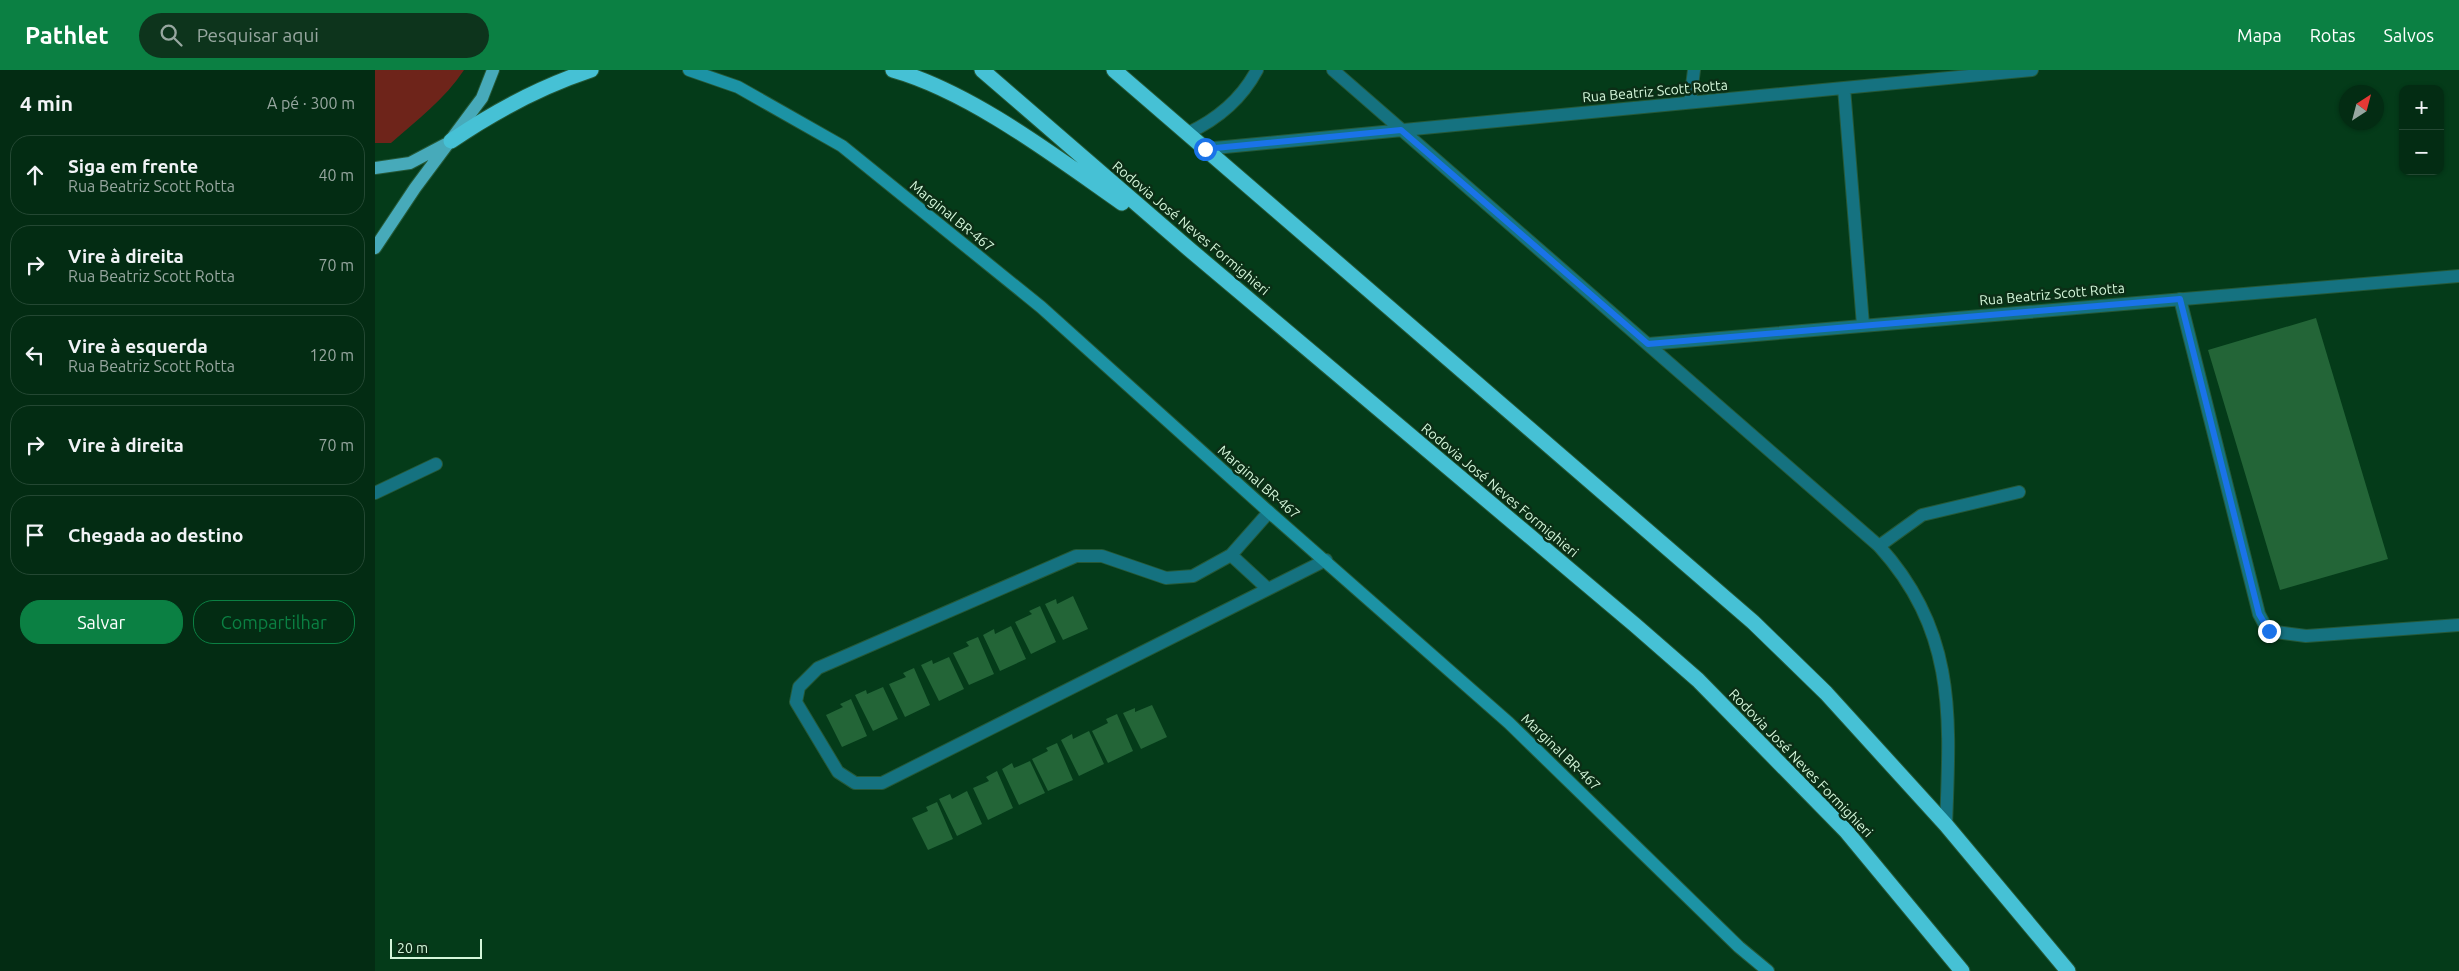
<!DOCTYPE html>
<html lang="pt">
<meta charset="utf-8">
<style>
body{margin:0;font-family:Ubuntu,sans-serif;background:#0d341c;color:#f1f3f6}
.controls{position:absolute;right:15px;top:15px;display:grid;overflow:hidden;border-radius:10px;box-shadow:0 1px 4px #0004}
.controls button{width:45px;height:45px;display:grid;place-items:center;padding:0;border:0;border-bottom:1px solid #244833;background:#032c13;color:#f1f3f6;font:25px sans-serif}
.compass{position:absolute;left:1964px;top:15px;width:45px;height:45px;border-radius:50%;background:#032c13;box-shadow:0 1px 4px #0004;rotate:36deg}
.scale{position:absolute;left:15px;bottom:12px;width:92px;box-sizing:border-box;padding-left:5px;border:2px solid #d4f6da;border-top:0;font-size:14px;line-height:18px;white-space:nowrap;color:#d4f6da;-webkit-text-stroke:4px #0b2e16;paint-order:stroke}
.stop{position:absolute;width:15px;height:15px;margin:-11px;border:4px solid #1a73e8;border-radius:50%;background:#fff}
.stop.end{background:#1a73e8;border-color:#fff;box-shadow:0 1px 5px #0008}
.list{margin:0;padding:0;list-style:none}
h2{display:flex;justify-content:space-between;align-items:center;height:65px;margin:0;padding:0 20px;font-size:21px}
h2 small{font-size:16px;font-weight:400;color:#97a7a0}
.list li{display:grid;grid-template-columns:32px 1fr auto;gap:15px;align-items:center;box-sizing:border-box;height:80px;margin:0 10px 10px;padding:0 10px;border:1px solid #244833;border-radius:20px}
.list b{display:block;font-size:19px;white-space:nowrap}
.list p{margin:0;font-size:16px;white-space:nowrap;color:#97a7a0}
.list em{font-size:16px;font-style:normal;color:#97a7a0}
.actions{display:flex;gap:10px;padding:15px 20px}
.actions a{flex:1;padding:11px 0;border:1px solid #0b8043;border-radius:20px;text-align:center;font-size:18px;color:#0b8043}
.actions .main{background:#0b8043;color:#fff}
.icon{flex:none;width:28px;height:28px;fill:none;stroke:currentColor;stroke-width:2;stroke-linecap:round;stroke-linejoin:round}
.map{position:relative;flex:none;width:2084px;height:901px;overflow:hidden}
header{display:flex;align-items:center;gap:30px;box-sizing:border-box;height:70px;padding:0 25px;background:#0b8043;color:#fff}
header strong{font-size:24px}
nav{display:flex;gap:28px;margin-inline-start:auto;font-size:18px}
.search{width:350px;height:45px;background:#0d341c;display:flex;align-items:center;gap:12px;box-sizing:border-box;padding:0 18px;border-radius:28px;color:#97a7a0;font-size:19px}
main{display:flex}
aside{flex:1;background:#032c13}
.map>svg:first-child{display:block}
.green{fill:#6e241a}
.building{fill:#236537}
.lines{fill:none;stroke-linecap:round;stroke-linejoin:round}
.service-casing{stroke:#255938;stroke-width:14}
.minor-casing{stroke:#255938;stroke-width:14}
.secondary-casing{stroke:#255938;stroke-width:14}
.primary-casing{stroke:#255938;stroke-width:14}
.motorway-casing{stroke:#255938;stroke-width:17}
.service{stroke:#157280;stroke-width:12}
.minor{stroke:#157280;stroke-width:12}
.secondary{stroke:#1c93a5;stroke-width:12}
.primary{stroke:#47aaba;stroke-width:12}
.motorway{stroke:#46c1d5;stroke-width:15}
.route{stroke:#1a73e8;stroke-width:6}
.labels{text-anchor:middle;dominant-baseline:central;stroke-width:5;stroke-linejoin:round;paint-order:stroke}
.street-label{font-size:14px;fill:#d4f6da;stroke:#0b2e16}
</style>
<header>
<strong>Pathlet</strong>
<div class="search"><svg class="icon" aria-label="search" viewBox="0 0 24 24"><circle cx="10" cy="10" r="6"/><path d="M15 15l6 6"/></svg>Pesquisar aqui</div>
<nav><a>Mapa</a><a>Rotas</a><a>Salvos</a></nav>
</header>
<main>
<aside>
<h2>4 min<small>A pé · 300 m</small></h2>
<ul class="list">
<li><svg class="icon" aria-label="ahead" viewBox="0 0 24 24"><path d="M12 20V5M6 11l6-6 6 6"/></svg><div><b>Siga em frente</b><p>Rua Beatriz Scott Rotta</p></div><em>40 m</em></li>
<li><svg class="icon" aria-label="right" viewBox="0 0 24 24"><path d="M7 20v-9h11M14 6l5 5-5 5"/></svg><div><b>Vire à direita</b><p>Rua Beatriz Scott Rotta</p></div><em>70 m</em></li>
<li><svg class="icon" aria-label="left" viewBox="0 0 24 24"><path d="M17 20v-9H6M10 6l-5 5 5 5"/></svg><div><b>Vire à esquerda</b><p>Rua Beatriz Scott Rotta</p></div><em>120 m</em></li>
<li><svg class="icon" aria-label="right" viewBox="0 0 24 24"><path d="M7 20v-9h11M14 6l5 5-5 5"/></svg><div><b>Vire à direita</b></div><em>70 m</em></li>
<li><svg class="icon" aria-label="arrive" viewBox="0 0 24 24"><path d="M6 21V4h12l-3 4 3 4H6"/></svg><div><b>Chegada ao destino</b></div></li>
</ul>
<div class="actions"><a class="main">Salvar</a><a>Compartilhar</a></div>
</aside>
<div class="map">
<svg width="2084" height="901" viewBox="0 0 2084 901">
<rect width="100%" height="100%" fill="#043b19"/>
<path class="green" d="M0,0H89C70,29 42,50 16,73H0Z"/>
<path class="building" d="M1941,248L2013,489L1905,520L1833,280Z
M698,526L713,559L688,570L670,534L681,529L682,534Z
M665,536L681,572L656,584L640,552L657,544L654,541Z
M636,556L651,589L625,601L608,565L619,559L620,564Z
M603,567L619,604L594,615L578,583L594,576L591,572Z
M574,587L589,619L564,631L546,595L557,590L558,594Z
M539,598L555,635L530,647L514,614L531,607L528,603Z
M508,617L523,649L498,661L480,625L491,620L492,624Z
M476,629L492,666L467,677L451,645L468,637L465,634Z
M777,635L792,667L766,679L748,643L760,638V642Z
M742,644L758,681L733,693L717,661L733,653L731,649Z
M714,661L729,694L704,706L686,670L697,664L698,669Z
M682,673L698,710L673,721L657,689L673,681L671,678Z
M655,691L670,723L644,735L627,699L637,693L639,698Z
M622,701L638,738L613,750L598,718L614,711L611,707Z
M592,721L607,754L582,766L564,729L575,724L577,729Z
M562,732L578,769L553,780L537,748L553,741L551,737Z"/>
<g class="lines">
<defs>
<path id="service" d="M1805,229L1884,544L1893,561L1931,566L2084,555
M0,423L61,394
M1504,476L1547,445L1644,422"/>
<path id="minor" d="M958,0L1504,476C1582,562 1575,647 1571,755
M1469,18L1488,255
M1315,32L1319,0
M813,63C843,49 866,30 882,0
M829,79L1657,0
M1273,274L2084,206
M894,442L856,485L818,506L791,508L727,486H701L443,598L424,617L421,632L463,702L480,713H507L951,490
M856,485L893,519"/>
<path id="secondary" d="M314,0L363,17L467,76L666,237L894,442L1134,653L1364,877L1393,901"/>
<path id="primary" d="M0,98L35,93L71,74
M0,178L40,118L107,28L118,0"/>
<path id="motorway" d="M518,0C596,22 681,87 747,133
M607,0L814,179L1260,555L1323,610L1471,761L1587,901
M739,0L1378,552L1451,623L1571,755L1693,901
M76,71C120,41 165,17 216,0"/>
</defs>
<use href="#service" class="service-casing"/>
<use href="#minor" class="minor-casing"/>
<use href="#secondary" class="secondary-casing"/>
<use href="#primary" class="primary-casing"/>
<use href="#motorway" class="motorway-casing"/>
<use href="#service" class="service"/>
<use href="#minor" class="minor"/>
<use href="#secondary" class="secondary"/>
<use href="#primary" class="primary"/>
<use href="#motorway" class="motorway"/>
</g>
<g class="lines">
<path class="route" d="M830,79L1026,60L1273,274L1805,229L1884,544L1894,561"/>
</g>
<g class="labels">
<g class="street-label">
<text transform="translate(1280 21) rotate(-5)">Rua Beatriz Scott Rotta</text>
<text transform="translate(577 146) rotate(39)">Marginal BR-467</text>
<text transform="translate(816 158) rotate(40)">Rodovia José Neves Formighieri</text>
<text transform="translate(1677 224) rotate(-5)">Rua Beatriz Scott Rotta</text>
<text transform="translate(884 412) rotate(41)">Marginal BR-467</text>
<text transform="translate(1125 420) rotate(40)">Rodovia José Neves Formighieri</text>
<text transform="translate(1186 682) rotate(44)">Marginal BR-467</text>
<text transform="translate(1426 693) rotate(46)">Rodovia José Neves Formighieri</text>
</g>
</g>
</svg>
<div class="controls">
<button>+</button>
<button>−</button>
</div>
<svg class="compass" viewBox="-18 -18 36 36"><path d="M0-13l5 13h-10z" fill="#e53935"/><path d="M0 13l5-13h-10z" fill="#97a7a0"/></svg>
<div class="scale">20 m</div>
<div class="stop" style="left:830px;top:79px"></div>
<div class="stop end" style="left:1894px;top:561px"></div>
</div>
</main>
